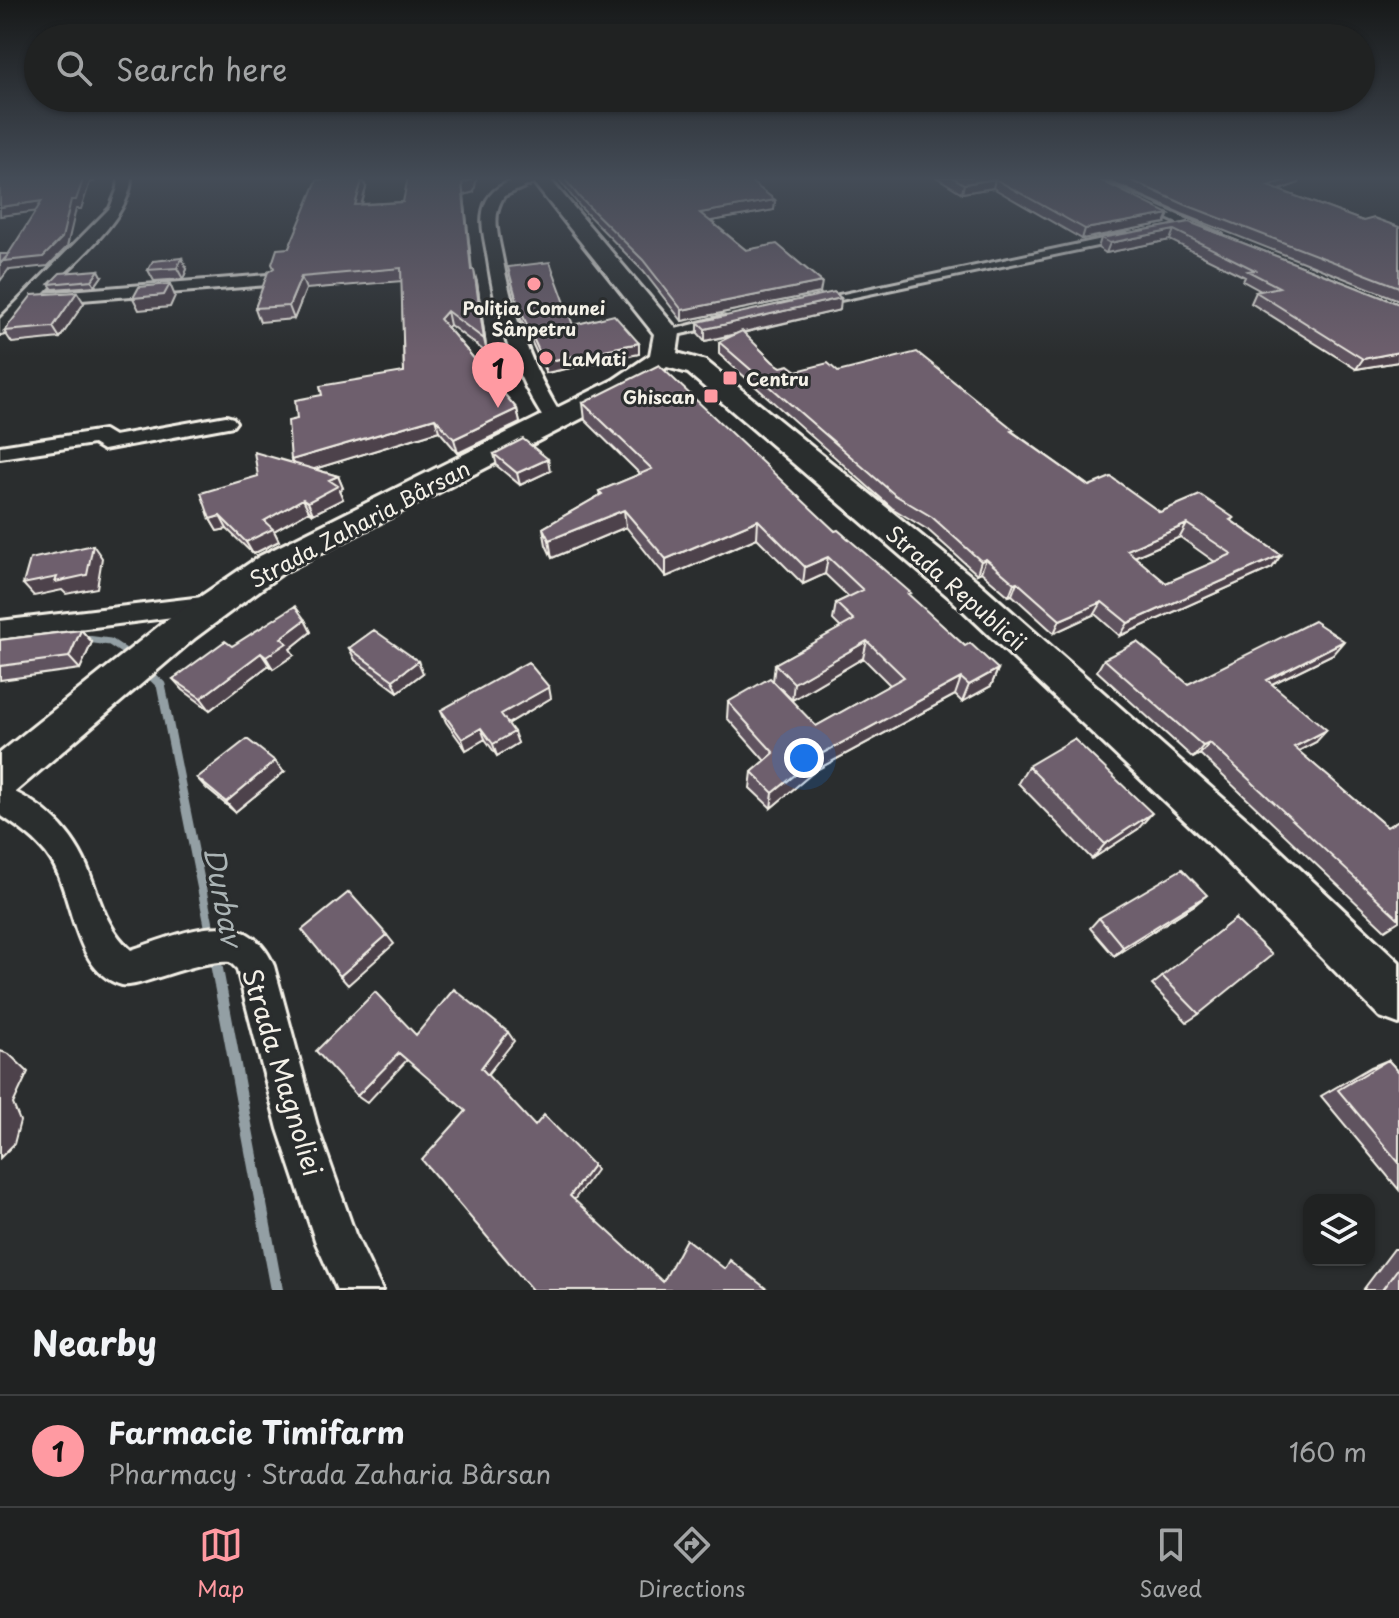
<!DOCTYPE html>
<meta charset="utf-8">
<style>
body{margin:0;font-family:"Playpen Sans",sans-serif;background:#2d2f2f;color:#f1f3f6}
.controls{position:absolute;right:24px;bottom:24px;display:grid;overflow:hidden;border-radius:16px;box-shadow:0 2px 6px #0004}
.controls button{width:72px;height:72px;display:grid;place-items:center;padding:0;border:0;border-bottom:2px solid #3d3f40;background:#202222;color:#f1f3f6;font:40px sans-serif}
.you{position:absolute;left:804px;top:758px;width:28px;height:28px;margin:-20px;border:6px solid #fff;border-radius:50%;background:#1a73e8;box-shadow:0 0 0 12px #1a73e833}
.badge{display:grid;place-items:center;width:52px;height:52px;border-radius:50%;background:#ff9aa2;color:#111;font-size:26px;font-weight:700}
.pin{position:absolute;translate:-50% -66px;filter:drop-shadow(0 2px 4px #0008)}
.pin::after{content:'';position:absolute;top:42px;width:28px;height:24px;background:inherit;clip-path:polygon(0 0,100% 0,50% 100%)}
.list{margin:0;padding:0;list-style:none}
h2{display:flex;justify-content:space-between;align-items:center;height:104px;margin:0;padding:0 32px;font-size:34px}
h2 small{font-size:26px;font-weight:400;color:#a2a4a5}
.list li{display:grid;grid-template-columns:52px 1fr auto;gap:24px;align-items:center;box-sizing:border-box;height:112px;padding:0 32px;border-top:2px solid #3d3f40}
.list b{display:block;font-size:30px;white-space:nowrap}
.list p{margin:0;font-size:26px;white-space:nowrap;color:#a2a4a5}
.list em{font-size:26px;font-style:normal;color:#a2a4a5}
.icon{flex:none;width:44px;height:44px;fill:none;stroke:currentColor;stroke-width:2;stroke-linecap:round;stroke-linejoin:round}
.map{position:relative;flex:none;width:1399px;height:1290px;overflow:hidden}
.search{position:absolute;background:#202222;box-shadow:0 2px 6px #0004;left:24px;right:24px;top:24px;height:88px;display:flex;align-items:center;gap:20px;box-sizing:border-box;padding:0 28px;border-radius:44px;color:#a2a4a5;font-size:30px}
.sheet{height:216px;background:#202222}
nav{display:flex;justify-content:space-around;align-items:center;box-sizing:border-box;height:112px;border-top:2px solid #3d3f40;background:#202222;font-size:22px;color:#a2a4a5}
nav a{display:grid;justify-items:center;gap:4px}
nav .on{color:#ff9aa2}
.map>svg:first-child{display:block}
.lines{fill:none;stroke-linecap:round;stroke-linejoin:round}
.stream-far2{stroke:#939fa4;stroke-width:7}
.stream-far1{stroke:#939fa4;stroke-width:9}
.stream{stroke:#939fa4;stroke-width:12}
.pedestrian-casing{stroke:#f4f1e8;stroke-width:6}
.minor-casing{stroke:#f4f1e8;stroke-width:6}
.secondary-casing{stroke:#f4f1e8;stroke-width:6}
.pedestrian{fill:#2a2d2e;fill-rule:evenodd}
.minor{fill:#2a2d2e;fill-rule:evenodd}
.secondary{fill:#2a2d2e;fill-rule:evenodd}
.wall{fill:#5f525e;stroke:#f4f1e8;stroke-width:2;fill-rule:evenodd}
.shaded-wall{fill:#4d424c;stroke:#f4f1e8;stroke-width:2}
.building{fill:#6e5f6d;stroke:#f4f1e8;stroke-width:2;fill-rule:evenodd}
.poi-dot{fill:#ff9aa2;stroke:#2a2d2e;stroke-width:3}
.labels{text-anchor:middle;dominant-baseline:central;stroke-width:6;stroke-linejoin:round;paint-order:stroke}
.far-poi-label{font-size:18px;font-weight:bold;fill:#f4f1e8;stroke:#2a2d2e;text-anchor:start}
.street-label{font-size:22px;fill:#f4f1e8;stroke:#2a2d2e}
.near-street-label{font-size:26px;fill:#f4f1e8;stroke:#2a2d2e}
.near-water-label{font-size:28px;font-style:italic;fill:#abb4b5;stroke:#2a2d2e}
</style>
<div class="map">
<svg width="1399" height="1290" viewBox="0 0 1399 1290">
<rect width="100%" height="100%" fill="#2a2d2e"/>
<filter id="ink" filterUnits="userSpaceOnUse"><feTurbulence type="fractalNoise" baseFrequency=".0125" numOctaves="2"/><feDisplacementMap in="SourceGraphic" scale="16" xChannelSelector="R" yChannelSelector="G"/><feConvolveMatrix kernelMatrix="1 2 1 2 8 2 1 2 1" color-interpolation-filters="sRGB"/></filter>
<g filter="url(#ink)">
<g class="lines">
<path class="stream-far2" d="M79,638L110,642L136,659
M145,668L154,678"/>
<path class="stream-far1" d="M152,676L161,685L211,935"/>
<path class="stream" d="M214,953L277,1290"/>
<defs>
<path id="pedestrian" d="M1126,234L1130,235V239L812,306L806,302Z
M722,317L727,318V324L667,337L660,333Z"/>
<path id="minor" d="M119,177H131C132,217 71,265 44,293L268,275L276,280L268,285L44,303L37,300L6,333L0,334V319L110,208L118,188Z
M528,177L545,178L504,196C491,215 498,235 502,256C513,317 531,368 565,421L555,427L548,425C512,372 496,317 487,254C484,236 478,217 487,200C496,184 512,181 528,177Z
M1077,177H1093L1222,235L1220,238H1210Z
M226,416L233,418L236,422L233,426L103,450L93,444L0,458V446L104,430L114,436Z
M211,596L220,599L223,605L220,611L0,639V621Z
M0,786C42,801 75,832 90,874C101,903 107,929 131,950C180,934 247,901 274,966L318,1129L355,1234L382,1290H337L316,1243L278,1129L237,969L230,962C197,959 137,989 122,985C73,972 73,894 51,860C39,841 18,827 0,815Z"/>
<path id="secondary" d="M529,177H548L676,328L680,333L677,353L706,361L976,580L1251,823L1399,962V1024L1380,1017L1219,853L950,598L688,373L667,367L633,392L284,572L195,638L15,792L0,798V753L169,618L260,556L613,380L650,355L654,334Z"/>
</defs>
<use href="#pedestrian" class="pedestrian-casing"/>
<use href="#minor" class="minor-casing"/>
<use href="#secondary" class="secondary-casing"/>
<use href="#pedestrian" class="pedestrian"/>
<use href="#minor" class="minor"/>
<use href="#secondary" class="secondary"/>
</g>
<path class="wall" d="M557,177H717L721,180L775,200L774,210L711,221L746,250L820,293L682,321L643,271L581,208Z
M936,177H1093L1165,223L1082,239L993,188L962,193Z
M1100,177H1302L1299,183L1279,190L1363,221L1399,227V300L1182,214Z
M366,188L362,204L403,202L474,192L464,195L472,270L477,282L487,353L450,325L447,327L517,409L520,423L458,453L439,431L314,469L338,476L343,488L339,490L343,499L313,514L309,511L274,531L279,541L253,554L227,529L217,531L210,519L258,476L293,463L291,460L297,419L322,395L404,372L402,281L306,289L294,319L260,322L255,308L273,269L289,248Z
M1189,222L1399,304V362L1356,369L1251,303L1256,292L1261,291L1243,281L1245,277L1170,240L1106,253L1098,248L1101,238Z
M153,261L187,269L183,279L154,281L148,270Z
M508,267L573,325L639,343V354L546,373L520,317Z
M102,276L95,286L53,289L49,284Z
M84,303L60,338L12,343L4,331Z
M840,310L743,333L773,362L781,367L797,371L838,372L1013,432L1089,486L1160,512L1234,518L1232,521L1281,555L1272,568L1120,636L1095,614L1054,633L1012,595L1009,596L981,572L977,574L928,530L892,508L719,354V342L735,335L705,341L698,333V322ZM1180,537L1215,562L1166,583L1134,557Z
M583,403L835,531L965,646L998,669L991,686L962,702L955,695L816,770L771,808L750,788L752,772L765,761L727,718L728,702L816,726L890,685L863,658L792,700L773,681L775,664L841,628L833,620L836,603L849,597L825,574L803,584L757,538L666,577L626,527L552,558L546,545L543,528L600,495L599,491L640,474L585,420Z
M494,454L550,471L520,485L497,466Z
M305,620L311,632L290,649L294,655L273,669L269,665L210,710L183,690L173,679L232,646Z
M81,630L92,642L80,669L0,680V640Z
M349,648L423,673L398,692L355,660Z
M1333,654L1272,684L1316,742L1298,751L1387,827L1399,820V921L1385,930L1200,754L1193,758L1097,671L1104,659L1188,684Z
M551,698L508,724L518,743L497,756L485,739L466,750L446,722L441,710Z
M1028,766L1138,829L1092,859L1018,783Z
M284,772L235,812L207,789L197,778Z
M1196,904L1114,956L1090,928L1099,918Z
M1235,919L1199,1014L1187,1022L1152,985Z
M1388,1060L1399,1072V1190L1321,1096L1371,1067Z
M1394,1249H1399V1290H1363Z"/>
<path class="shaded-wall" d="M84,177H94V182H90L81,209H76L67,247L48,266L10,270L9,269L0,281V264L9,254L71,200Z
M363,177L366,188L358,216L355,205Z
M473,177H477L474,192L464,195L473,283L471,270L462,183Z
M1296,177H1302L1299,183L1263,196L1268,186Z
M995,179L993,188L962,193L964,184Z
M775,200L774,210L700,223V213Z
M42,201L47,210L0,216V207Z
M1169,214L1165,223L1082,239L1085,229Z
M1174,230L1170,240L1106,253L1110,243Z
M182,258L187,269L183,279L177,268Z
M99,270L102,276L95,286L92,280Z
M474,270L477,282L487,353L484,339Z
M301,277L306,289L294,319L289,306Z
M822,282L820,293L682,321V310Z
M170,284L175,296L170,307L139,310L133,298Z
M77,292L84,303L60,338L53,327Z
M841,298L840,310L705,341V329Z
M447,311L450,325L443,332L440,319Z
M639,343V354L546,373L544,362Z
M1399,352L1398,362L1356,369L1363,359Z
M517,409L520,423L458,453L454,439Z
M435,418L439,431L298,474L291,460Z
M548,459L550,471L520,485L517,473Z
M338,476L343,488L339,490L343,499L313,514L308,502L329,480Z
M303,499L309,511L274,531L279,541L253,554L246,542L264,521Z
M624,510L626,527L552,558L549,540Z
M220,516L227,529L217,531L210,519Z
M758,520L757,538L666,577V559Z
M1187,524L1180,537L1120,563L1127,550Z
M93,545L102,558L97,588L66,594L62,590L34,596L23,584Z
M1281,555L1272,568L1120,636L1128,623Z
M828,557L825,574L803,584L805,567Z
M986,559L981,572L977,574L981,561Z
M1017,582L1012,595L1009,596L1014,583Z
M1102,602L1095,614L1054,633L1060,620Z
M305,620L311,632L290,649L294,655L273,669L266,657L281,638Z
M81,630L92,642L80,669L69,657Z
M867,641L863,658L792,700L794,683Z
M1344,641L1333,654L1257,691L1267,680Z
M261,653L269,665L210,710L201,698Z
M418,661L423,673L398,692L393,680Z
M998,669L991,686L962,702L969,685Z
M961,678L955,695L816,770L771,808L773,793L819,755Z
M549,687L551,698L504,726L501,714Z
M481,728L485,739L466,750L462,739Z
M1327,730L1316,742L1283,759L1294,747Z
M514,732L518,743L497,756L493,744Z
M1210,743L1200,754L1193,758L1203,746Z
M275,761L284,772L235,812L226,802Z
M1152,813L1138,829L1092,859L1105,844Z
M1207,895L1196,904L1114,956L1123,947Z
M387,935L394,944L348,985L340,976Z
M508,1032L514,1041L487,1075L481,1068Z
M0,1051L9,1054L28,1072L13,1104L20,1121L14,1144L0,1158Z
M399,1053L407,1060L367,1103L357,1096Z
M593,1165L596,1170L574,1200L570,1196Z"/>
<path class="building" d="M0,177H84L76,200H71L62,238L43,257L4,261L42,201L0,207Z
M363,177L355,205L403,202L408,177H473L472,180L462,183L471,270H474L484,339L447,311L440,319L517,409L454,439L435,418L291,460L288,421L297,419L295,400L322,395L320,386L404,372L401,268L301,277L289,306L255,308L268,272L274,268L272,264L277,249L289,248L317,180Z
M563,177H717L721,180L745,177L775,200L700,213L746,250L777,244L822,282L682,310L643,260L580,198Z
M952,177H1094L1169,214L1085,229L995,179L964,184Z
M1123,177H1296L1268,186L1363,221L1374,218L1399,227V287L1186,205Z
M1189,222L1399,304V352L1363,359L1256,292L1279,287L1248,271L1255,270L1174,230L1110,243L1101,238Z
M0,254H9L0,264Z
M182,258L177,268L148,270L153,261Z
M550,262L573,325L614,315L639,343L544,362L518,305L508,267Z
M99,270L92,280L49,284L60,273Z
M170,284L164,295L133,298L139,287Z
M77,292L53,327L4,331L32,295Z
M834,292L841,298L705,329L698,322Z
M742,331L773,362L781,367L789,365L797,371L828,363L838,372L917,352L1014,430L1011,431L1089,486L1111,477L1160,512L1200,495L1234,518L1230,520L1281,555L1128,623L1102,602L1060,620L1017,582L1014,583L986,559L981,561L932,517L895,495L719,342ZM1187,524L1232,554L1166,583L1127,550Z
M659,365L835,531L838,530L911,593L908,594L965,646L970,643L998,669L969,685L961,678L819,755L773,793L752,772L774,753L728,702L770,678L816,726L904,677L867,641L794,683L775,664L854,620L836,603L863,590L828,557L805,567L758,520L666,559L624,510L549,540L543,528L602,494L599,491L652,469L583,403Z
M523,439L548,459L517,473L494,454Z
M254,452L338,476L329,480L338,486L308,502L303,499L264,521L273,529L246,542L220,516L210,519L201,493L258,476Z
M93,545L87,575L55,582L57,577L23,584L30,559Z
M295,606L305,620L281,638L287,643L266,657L261,653L201,698L173,679L225,641L232,646Z
M1314,621L1344,641L1267,680L1327,730L1294,747L1387,827L1399,820V919L1210,743L1203,746L1104,659L1137,642L1188,684Z
M81,630L69,657L0,666V640Z
M374,630L418,661L393,680L349,648Z
M528,662L549,687L501,714L514,732L493,744L481,728L462,739L441,710Z
M247,739L275,761L226,802L197,778Z
M1074,739L1152,813L1105,844L1028,766Z
M1182,869L1207,895L1123,947L1099,918Z
M349,892L387,935L340,976L302,930Z
M1235,919L1272,955L1199,1014L1162,976Z
M454,989L508,1032L481,1068L535,1126L544,1115L593,1165L570,1196L663,1282L686,1239L725,1269L730,1260L768,1290H532L422,1160L466,1111L399,1053L357,1096L316,1051L375,992L416,1035Z
M1388,1060L1399,1072V1163L1338,1090Z
M1399,1267V1290H1382Z"/>
</g>
<linearGradient id="sky" x2="0" y2="1"><stop stop-color="#171919"/><stop offset="0.5" stop-color="#444c57"/><stop offset="1" stop-color="#444c57" stop-opacity="0"/></linearGradient>
<rect width="1399" height="357" fill="url(#sky)"/>
<g class="poi-dot">
<circle cx="534" cy="284" r="8"/>
<circle cx="546" cy="358" r="8"/>
<rect x="722" y="370" width="16" height="16" rx="4"/>
<rect x="703" y="388" width="16" height="16" rx="4"/>
</g>
<g class="labels">
<g class="far-poi-label">
<text x="534" y="307" text-anchor="middle">Poliția Comunei<tspan x="534" dy="21">Sânpetru</tspan></text>
<text x="562" y="358">LaMati</text>
<text x="746" y="378">Centru</text>
<text x="695" y="396" text-anchor="end">Ghiscan</text>
</g>
<g class="street-label">
<text transform="translate(359 523) rotate(-28)">Strada Zaharia Bârsan</text>
<text transform="translate(957 587) rotate(41)">Strada Republicii</text>
</g>
<g class="near-street-label">
<text transform="translate(283 1072) rotate(73)">Strada Magnoliei</text>
</g>
<g class="near-water-label">
<text transform="translate(224 896) rotate(79)">Durbav</text>
</g>
</g>
</svg>
<div class="controls">
<button><svg class="icon" aria-label="layers" viewBox="0 0 24 24"><path d="M12 4l9 5-9 5-9-5zM3 14l9 5 9-5"/></svg></button>
</div>
<div class="you"></div>
<div class="pin badge" style="left:498px;top:408px">1</div>
<div class="search"><svg class="icon" aria-label="search" viewBox="0 0 24 24"><circle cx="10" cy="10" r="6"/><path d="M15 15l6 6"/></svg>Search here</div>
</div>
<section class="sheet">
<h2>Nearby<small></small></h2>
<ul class="list">
<li><span class="badge">1</span><div><b>Farmacie Timifarm</b><p>Pharmacy · Strada Zaharia Bârsan</p></div><em>160 m</em></li>
</ul>
</section>
<nav>
<a class="on"><svg class="icon" aria-label="map" viewBox="0 0 24 24"><path d="M3 6l6-2 6 2 6-2v14l-6 2-6-2-6 2zM9 4v14M15 6v14"/></svg>Map</a>
<a><svg class="icon" aria-label="directions" viewBox="0 0 24 24"><path d="M12 3l9 9-9 9-9-9zM9 14v-3h6M13 9l2 2-2 2"/></svg>Directions</a>
<a><svg class="icon" aria-label="saved" viewBox="0 0 24 24"><path d="M7 4h10v16l-5-4-5 4z"/></svg>Saved</a>
</nav>
